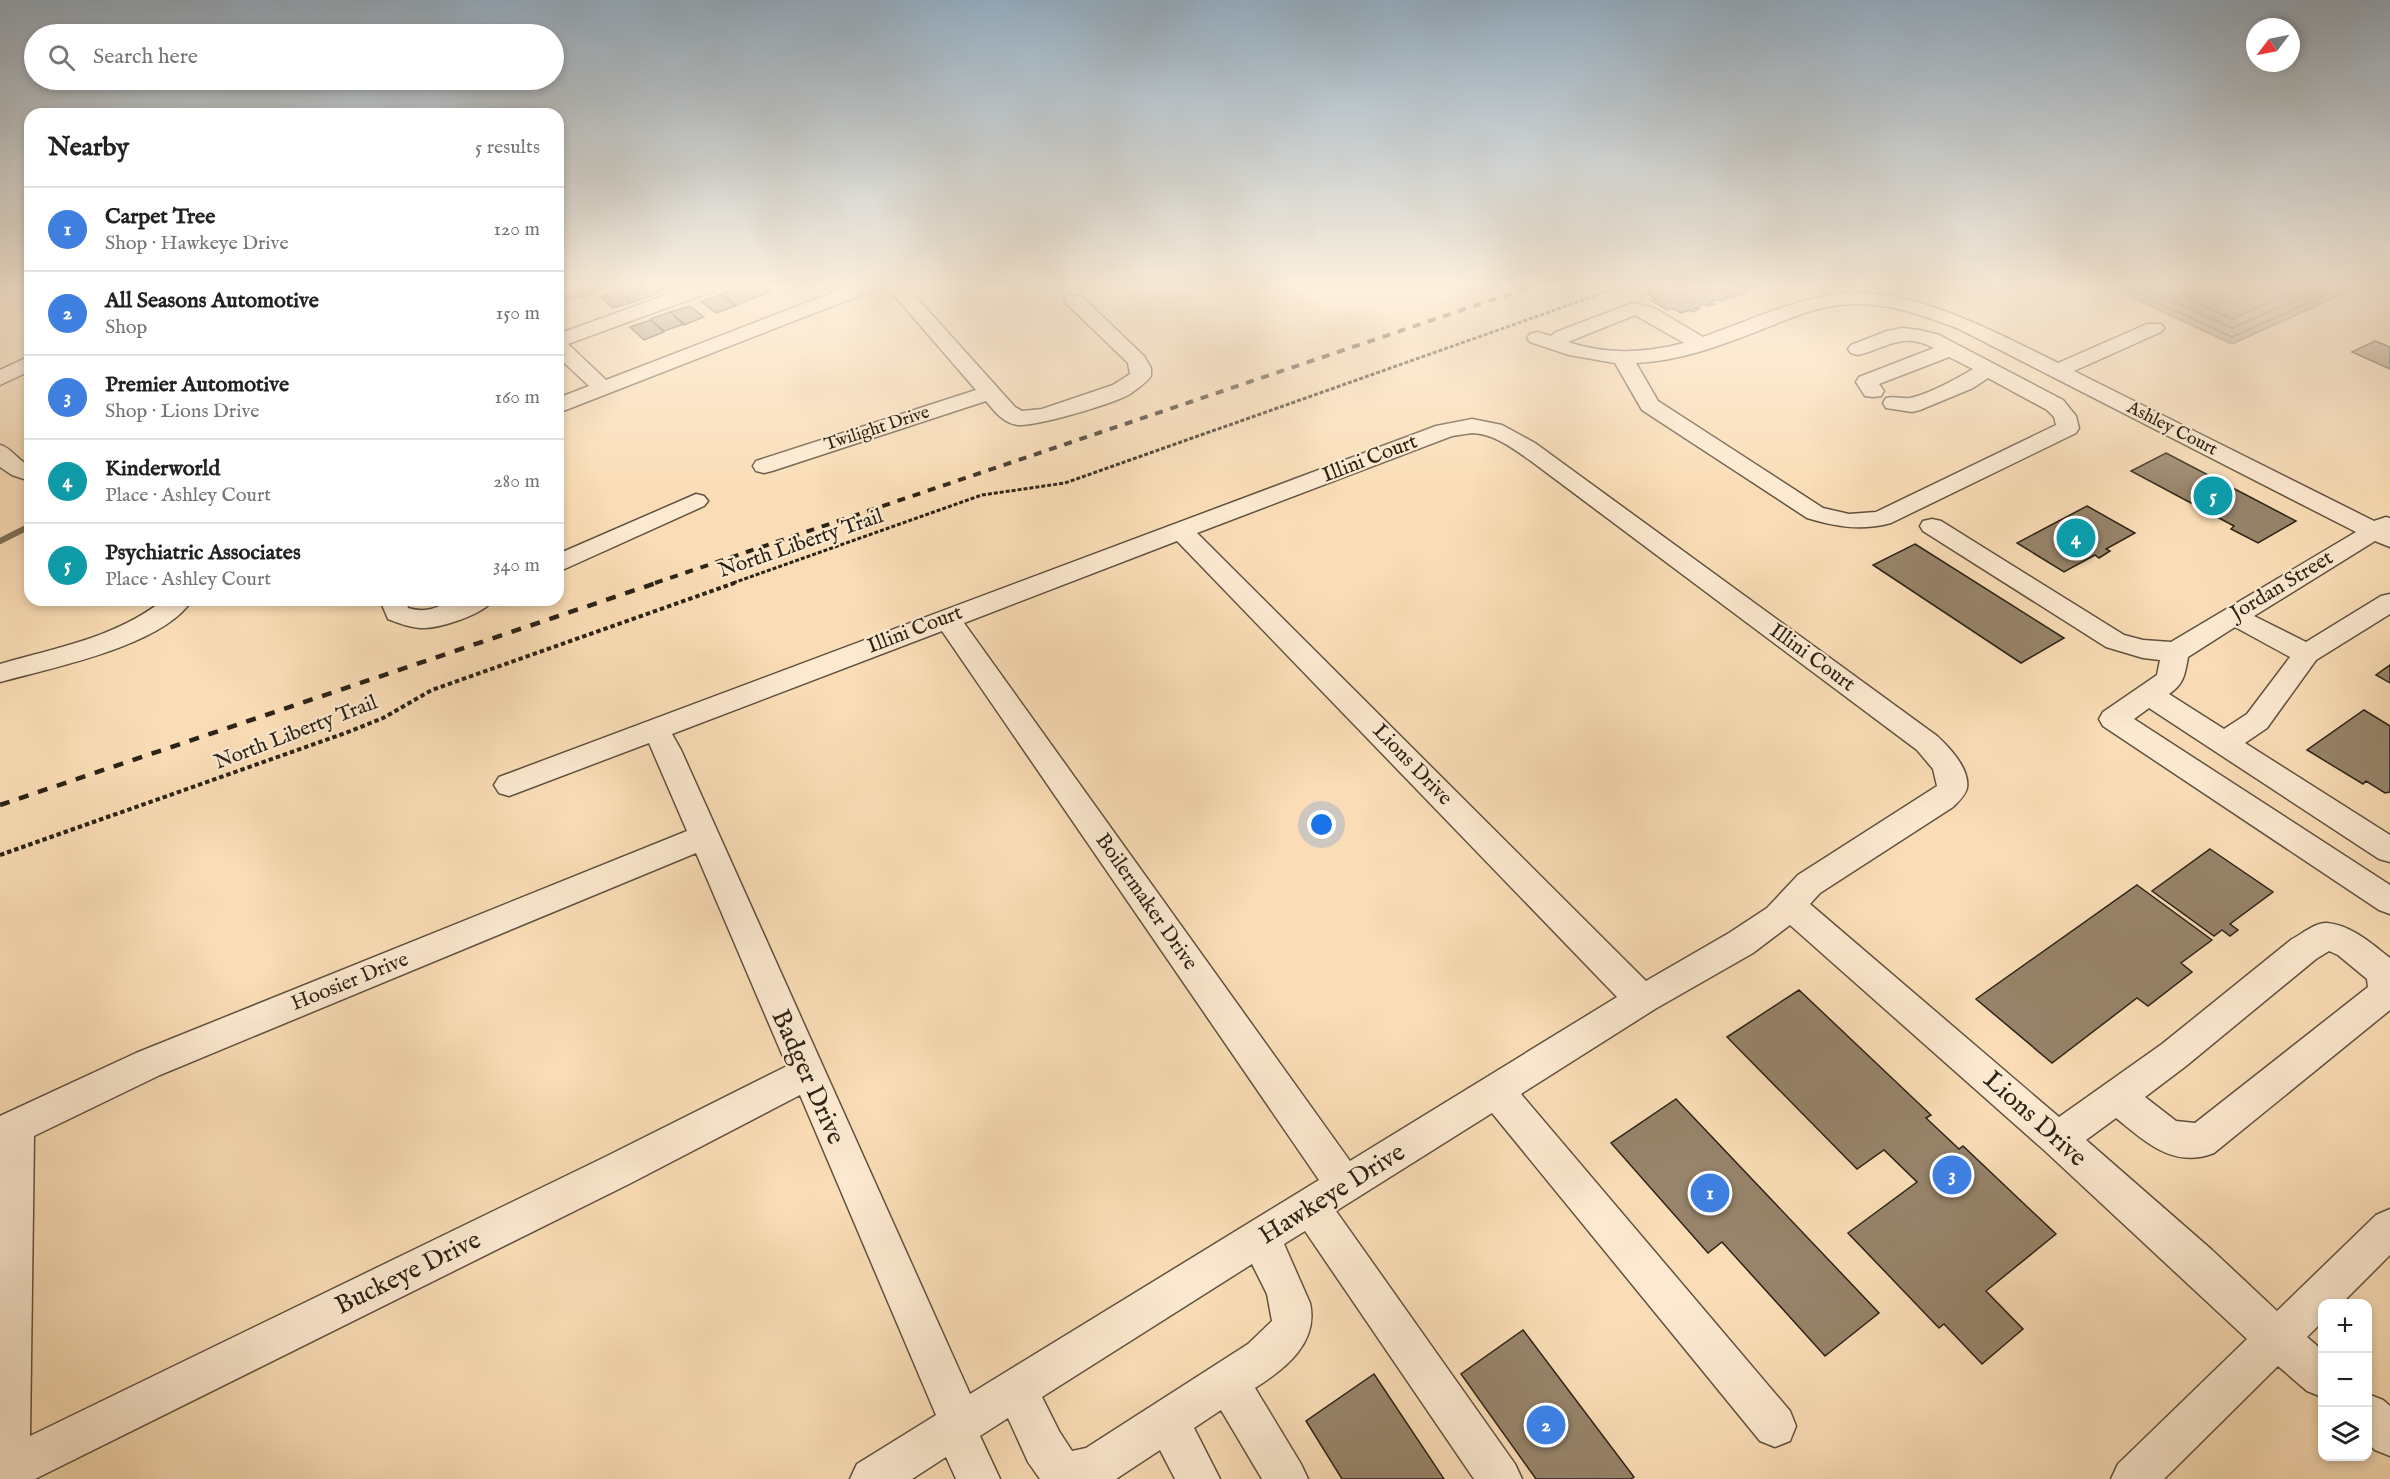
<!DOCTYPE html>
<meta charset="utf-8">
<style>
body{margin:0;font-family:"IM FELL English",serif;background:#f2f2f2;color:#222}
.controls{position:absolute;right:18px;bottom:18px;display:grid;overflow:hidden;border-radius:12px;box-shadow:0 3px 9px #0003}
.controls button{width:54px;height:54px;display:grid;place-items:center;padding:0;border:0;border-bottom:2px solid #e0e0e0;background:#fff;color:#222;font:30px sans-serif}
.compass{position:absolute;left:2246px;top:18px;width:54px;height:54px;border-radius:50%;background:#fff;box-shadow:0 3px 9px #0003;rotate:238deg}
.you{position:absolute;left:1322px;top:825px;width:21px;height:21px;margin:-15px;border:4px solid #fff;border-radius:50%;background:#1a73e8;box-shadow:0 0 0 9px #1a73e833}
.badge{display:grid;place-items:center;width:39px;height:39px;border-radius:50%;background:#8f2418;color:#fff;font-size:20px;font-weight:700}
.pin{position:absolute;translate:-50% -50%;border:3px solid #fff;box-shadow:0 2px 6px #0006}
.list{margin:0;padding:0;list-style:none}
h2{display:flex;justify-content:space-between;align-items:center;height:78px;margin:0;padding:0 24px;font-size:26px}
h2 small{font-size:20px;font-weight:400;color:#767676}
.list li{display:grid;grid-template-columns:39px 1fr auto;gap:18px;align-items:center;box-sizing:border-box;height:84px;padding:0 24px;border-top:2px solid #e0e0e0}
.list b{display:block;font-size:22px;white-space:nowrap}
.list p{margin:0;font-size:20px;white-space:nowrap;color:#767676}
.list em{font-size:20px;font-style:normal;color:#767676}
.icon{flex:none;width:33px;height:33px;fill:none;stroke:currentColor;stroke-width:2;stroke-linecap:round;stroke-linejoin:round}
.map{position:relative;flex:none;width:2390px;height:1479px;overflow:hidden}
.search{position:absolute;background:#fff;box-shadow:0 3px 9px #0003;left:24px;top:24px;width:540px;height:66px;display:flex;align-items:center;gap:15px;box-sizing:border-box;padding:0 21px;border-radius:33px;color:#767676;font-size:22px}
.panel{position:absolute;background:#fff;box-shadow:0 3px 9px #0003;left:24px;top:108px;width:540px;height:498px;border-radius:18px}
.map>svg:first-child{display:block}
.green{fill:#d7bd9b;stroke:#827059;stroke-width:1.5}
.water{fill:#b49e80;stroke:#7e6d56;stroke-width:1.5}
.lines{fill:none;stroke-linecap:round;stroke-linejoin:round}
.shore{stroke:#70604c;stroke-width:1.5}
.stream{stroke:#7e6d56;stroke-width:6}
.building{fill:#97846a;stroke:#2c2317;stroke-width:1.5}
.minor-casing{stroke:#60523f;stroke-width:3}
.path-far1{stroke:#2c2317;stroke-width:3;stroke-dasharray:4 2;stroke-linecap:butt}
.path{stroke:#2c2317;stroke-width:4;stroke-dasharray:4.5 3;stroke-linecap:butt}
.minor{fill:#fce9d0;fill-rule:evenodd}
.rail-far1{stroke:#2c2317;stroke-width:4;stroke-dasharray:8 8;stroke-linecap:butt}
.rail{stroke:#2c2317;stroke-width:4.5;stroke-dasharray:10 10;stroke-linecap:butt}
.labels{text-anchor:middle;dominant-baseline:central;stroke-width:4.5;stroke-linejoin:round;paint-order:stroke}
.far-street-label{font-size:18px;fill:#2c2317;stroke:#fce9d0}
.street-label{font-size:21px;fill:#2c2317;stroke:#fce9d0}
.near-street-label{font-size:26px;fill:#2c2317;stroke:#fce9d0}
</style>
<div class="map">
<svg width="2390" height="1479" viewBox="0 0 2390 1479">
<rect width="100%" height="100%" fill="#faddb6"/>
<filter id="stains"><feTurbulence type="fractalNoise" baseFrequency=".00333" numOctaves="4"/><feColorMatrix values="0 0 0 0 .2 0 0 0 0 .09 0 0 0 0 .02 0 0 0 .5 -.17"/></filter>
<radialGradient id="worn" r=".72"><stop offset=".6" stop-color="#630" stop-opacity="0"/><stop offset="1" stop-color="#630" stop-opacity=".3"/></radialGradient>
<path class="green" d="M558,287H611L583,298L558,297Z"/>
<path class="water" d="M2121,287H2358L2232,344L2135,299Z"/>
<g class="lines">
<path class="shore" d="M2130,287L2139,294L2232,337L2344,287
M2142,287L2232,328L2325,287
M2164,287L2232,319L2303,287"/>
<path class="stream" d="M558,300L605,287
M0,541L30,526"/>
</g>
<path class="building" d="M631,287H640L652,296L633,302L619,292Z
M641,287H666L669,289L651,295Z
M739,287L754,298L736,305L721,294Z
M741,287H766L772,291L755,298Z
M1655,287H1762L1756,289L1752,287L1746,290L1749,291L1734,297L1730,295L1725,297L1729,298L1722,301L1719,299L1710,302L1714,304L1708,306L1704,304L1696,308L1699,309L1693,312L1690,310L1681,313L1672,308L1667,310L1651,300L1656,299L1646,293L1653,291L1649,289Z
M618,291L631,303L613,308L601,297Z
M720,294L735,306L716,313L701,302Z
M690,306L704,317L684,325L670,312Z
M670,312L684,324L664,331L650,319Z
M651,320L664,332L644,340L630,327Z
M2375,341L2390,347V369L2352,352Z
M2166,453L2296,521L2258,543L2231,529L2234,526L2131,471Z
M2087,506L2135,533L2106,549L2110,551L2099,558L2095,555L2064,572L2017,543Z
M1915,544L2064,638L2021,663L1873,565Z
M2390,665V683L2376,675Z
M2364,710L2390,726V792L2385,793L2366,781L2363,784L2307,750Z
M2210,849L2273,892L2230,924L2238,930L2230,936L2222,930L2214,936L2152,891Z
M2137,885L2212,940L2181,963L2192,972L2148,1006L2137,998L2052,1063L1976,999Z
M1799,990L1931,1115L1926,1118L1959,1149L1963,1146L2056,1234L1986,1291L2023,1329L1982,1364L1944,1324L1939,1328L1848,1233L1917,1182L1884,1150L1857,1169L1727,1037Z
M1676,1099L1879,1313L1825,1356L1722,1242L1708,1253L1611,1143Z
M1523,1330L1634,1477L1631,1479H1536L1461,1374Z
M1374,1374L1444,1479H1342L1306,1421Z"/>
<g class="lines">
<defs>
<path id="minor" d="M688,287H716L713,291L568,344L606,380L847,287H874L871,291L558,413V398L589,386L558,357V334Z
M887,287H907L1015,407L1022,411L1042,409L1113,385L1130,374L1128,363L1067,304L1064,300L1067,296H1081L1144,356L1151,368V376C1146,383 1137,389 1130,394C1113,404 1038,426 1019,425C1004,424 995,412 986,401L772,471L764,473L756,471L753,466L756,461L976,390Z
M1856,292C1930,296 1993,331 2058,363L2147,324H2161L2164,328L2161,332L2074,371L2374,521L2386,517L2390,518V547L2375,541L2254,616L2306,642L2381,596L2390,594V614L2316,660L2267,728L2245,743L2390,835V862L2379,859L2149,708L2134,719L2390,885V914L2379,910L2103,726L2099,719L2103,712L2157,675L2160,660L2143,658L2106,647L1923,531L1920,526L1923,521L1932,519L1941,521L2124,635L2143,640L2171,642L2356,532L1957,328C1924,316 1890,303 1855,304C1822,304 1793,317 1763,329C1722,345 1681,361 1636,363L1658,401L1823,508L1849,514L1876,512L2056,425L2054,417L2047,410L1988,378L1973,388L1920,410L1912,412L1886,408L1883,403L1886,398C1895,396 1903,399 1910,398C1929,394 1956,379 1973,369L1949,357L1879,384L1884,391L1881,396L1873,397L1865,396L1856,382L1859,377L1934,348C1903,331 1887,348 1858,355L1851,353L1848,349L1851,345L1887,331L1902,328L1920,330L1939,335L2063,400L2076,416L2079,428L2076,433L1891,523C1861,531 1837,527 1807,518L1642,410L1615,363L1569,355L1530,342L1527,338L1530,334L1537,332L1551,336L1556,332L1633,303L1654,308L1703,337C1754,319 1802,295 1856,292ZM1635,315L1684,343C1646,353 1606,355 1568,342ZM2235,627L2290,657L2247,714L2224,729L2169,694C2184,684 2185,674 2188,657Z
M30,356V371L0,385V370Z
M1472,419L1502,425L1535,443L1937,736C1949,747 1970,769 1967,788C1965,796 1958,802 1953,807L1820,893L1810,904L2059,1117L2162,1044L2292,939C2302,934 2316,922 2327,923C2351,925 2372,944 2390,958V1010L2214,1153C2173,1169 2146,1142 2116,1118L2086,1140L2212,1250L2277,1311L2376,1215L2390,1209V1255L2341,1304H2322V1322L2307,1337L2322,1350V1397L2307,1391L2278,1366L2164,1479H2111L2118,1464L2247,1339L2045,1151L1790,925L1753,953L1655,1009L1521,1094L1790,1411L1796,1426L1790,1441L1775,1447L1760,1441L1492,1113L1336,1211L1515,1464L1522,1479H1474L1305,1231L1284,1244L1310,1303C1319,1343 1285,1369 1255,1388L1301,1464L1308,1479H1262L1221,1410L1194,1428L1220,1479H1175L1160,1450L1116,1479H1040L1028,1462L1008,1418L980,1436L1000,1479H956L946,1457L912,1479H850L857,1464L936,1415L800,1095L631,1183L35,1479H0V1116L136,1053L687,831L649,743L509,796L499,793L494,785L499,777L1436,426ZM1472,433C1495,434 1512,448 1531,461L1917,750L1933,769L1937,786L1798,875L1767,908L1729,933L1646,981L1197,533L1452,436ZM1177,541L1617,997L1350,1161L964,623ZM942,631L1319,1180L970,1394L681,750L672,734ZM696,853L787,1066L605,1157L30,1436L34,1136L160,1075ZM2329,951L2338,955L2367,979L2368,987L2195,1123L2176,1121L2145,1097L2186,1066L2316,959ZM1252,1264L1267,1294L1272,1321L1248,1344L1086,1448L1072,1451L1059,1431L1042,1397Z
M0,445C12,448 18,461 30,466V481L12,475L0,467Z
M696,494L704,496L708,501L704,506L558,572V554Z
M163,600H192C163,646 51,668 0,682V664C55,648 118,637 163,600Z
M380,600H406L408,608C432,615 439,603 459,600C470,598 482,600 493,600C483,615 438,629 420,628C409,627 398,623 388,619Z
M2368,1394L2383,1400L2390,1406V1456L2375,1450L2368,1443Z"/>
</defs>
<use href="#minor" class="minor-casing"/>
<path class="path-far1" d="M733,583L982,495L1065,483L1620,287"/>
<path class="path" d="M0,855L348,732L383,718L432,690L737,582"/>
<use href="#minor" class="minor"/>
<path class="rail-far1" d="M655,583L1530,287"/>
<path class="rail" d="M0,805L659,582"/>
</g>
<linearGradient id="sky" x2="0" y2="1"><stop stop-color="#93abbe"/><stop offset="0.58" stop-color="#fdf0de"/><stop offset="1" stop-color="#fdf0de" stop-opacity="0"/></linearGradient>
<rect width="2390" height="494" fill="url(#sky)"/>
<g class="labels">
<g class="far-street-label">
<text transform="translate(877 429) rotate(-18)">Twilight Drive</text>
<text transform="translate(2172 429) rotate(27)">Ashley Court</text>
</g>
<g class="street-label">
<text transform="translate(1370 459) rotate(-21)">Illini Court</text>
<text transform="translate(801 544) rotate(-19)">North Liberty Trail</text>
<text transform="translate(2282 586) rotate(-31)">Jordan Street</text>
<text transform="translate(915 630) rotate(-21)">Illini Court</text>
<text transform="translate(1812 658) rotate(36)">Illini Court</text>
<text transform="translate(296 733) rotate(-21)">North Liberty Trail</text>
<text transform="translate(1412 765) rotate(46)">Lions Drive</text>
<text transform="translate(1146 902) rotate(55)">Boilermaker Drive</text>
<text transform="translate(350 982) rotate(-22)">Hoosier Drive</text>
</g>
<g class="near-street-label">
<text transform="translate(808 1077) rotate(66)">Badger Drive</text>
<text transform="translate(2035 1119) rotate(42)">Lions Drive</text>
<text transform="translate(1332 1194) rotate(-32)">Hawkeye Drive</text>
<text transform="translate(408 1273) rotate(-26)">Buckeye Drive</text>
</g>
</g>
<rect width="100%" height="100%" filter="url(#stains)"/>
<rect width="100%" height="100%" fill="url(#worn)"/>
</svg>
<div class="controls">
<button>+</button>
<button>−</button>
<button><svg class="icon" aria-label="layers" viewBox="0 0 24 24"><path d="M12 4l9 5-9 5-9-5zM3 14l9 5 9-5"/></svg></button>
</div>
<svg class="compass" viewBox="-18 -18 36 36"><path d="M0-13l5 13h-10z" fill="#e53935"/><path d="M0 13l5-13h-10z" fill="#767676"/></svg>
<div class="you"></div>
<div class="pin badge" style="left:1710px;top:1193px;background:#3f7fe0">1</div>
<div class="pin badge" style="left:1546px;top:1425px;background:#3f7fe0">2</div>
<div class="pin badge" style="left:1952px;top:1175px;background:#3f7fe0">3</div>
<div class="pin badge" style="left:2076px;top:538px;background:#0f9aa8">4</div>
<div class="pin badge" style="left:2213px;top:496px;background:#0f9aa8">5</div>
<div class="search"><svg class="icon" aria-label="search" viewBox="0 0 24 24"><circle cx="10" cy="10" r="6"/><path d="M15 15l6 6"/></svg>Search here</div>
<section class="panel">
<h2>Nearby<small>5 results</small></h2>
<ul class="list">
<li><span class="badge" style="background:#3f7fe0">1</span><div><b>Carpet Tree</b><p>Shop · Hawkeye Drive</p></div><em>120 m</em></li>
<li><span class="badge" style="background:#3f7fe0">2</span><div><b>All Seasons Automotive</b><p>Shop</p></div><em>150 m</em></li>
<li><span class="badge" style="background:#3f7fe0">3</span><div><b>Premier Automotive</b><p>Shop · Lions Drive</p></div><em>160 m</em></li>
<li><span class="badge" style="background:#0f9aa8">4</span><div><b>Kinderworld</b><p>Place · Ashley Court</p></div><em>280 m</em></li>
<li><span class="badge" style="background:#0f9aa8">5</span><div><b>Psychiatric Associates</b><p>Place · Ashley Court</p></div><em>340 m</em></li>
</ul>
</section>
</div>
